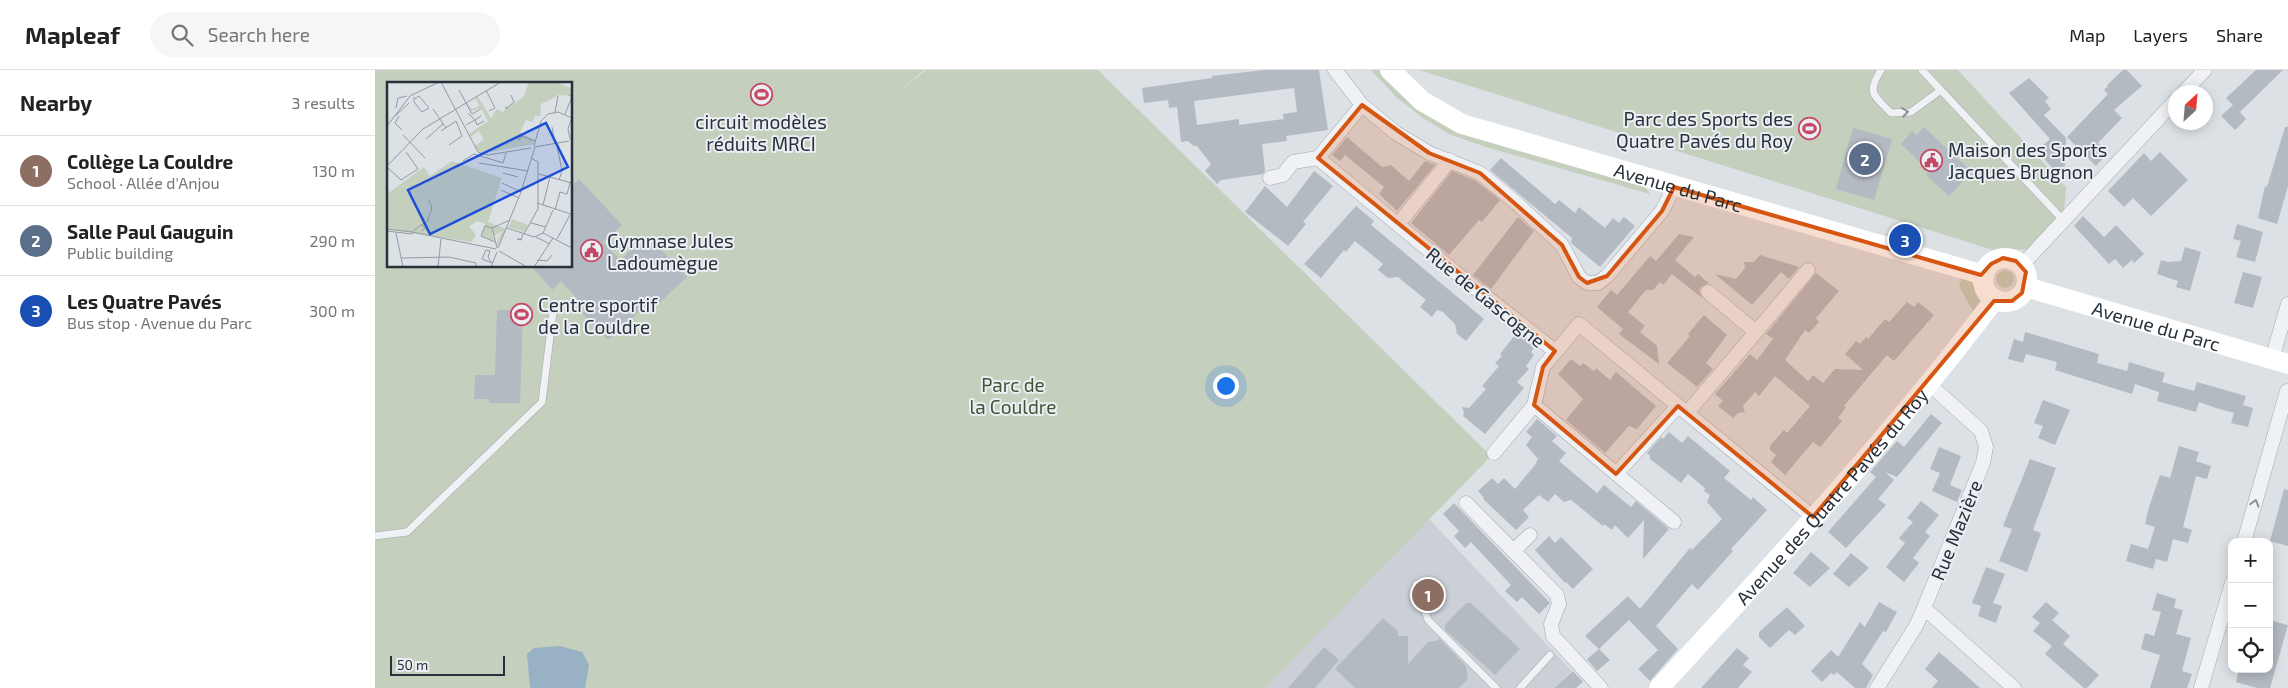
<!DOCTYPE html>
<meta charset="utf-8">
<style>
body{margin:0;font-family:"Exo 2",sans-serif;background:#f6f6f6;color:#222}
.controls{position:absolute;right:15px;bottom:15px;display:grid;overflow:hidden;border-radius:10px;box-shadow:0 2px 12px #0003}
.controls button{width:45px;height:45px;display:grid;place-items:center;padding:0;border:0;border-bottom:1px solid #e0e0e0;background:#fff;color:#222;font:25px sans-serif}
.compass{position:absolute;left:1793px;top:15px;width:45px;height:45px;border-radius:50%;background:#fff;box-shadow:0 2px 12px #0003;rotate:26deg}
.scale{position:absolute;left:15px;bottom:12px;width:115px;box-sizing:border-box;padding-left:5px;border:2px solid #27303b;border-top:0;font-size:14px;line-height:18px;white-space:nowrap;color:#27303b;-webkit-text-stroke:4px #ebeff3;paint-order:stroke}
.you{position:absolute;left:850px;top:315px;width:18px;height:18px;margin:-12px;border:4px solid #fff;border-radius:50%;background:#1a73e8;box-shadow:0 0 0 8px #1a73e833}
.badge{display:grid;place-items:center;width:32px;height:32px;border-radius:50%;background:#111827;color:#fff;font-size:16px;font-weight:700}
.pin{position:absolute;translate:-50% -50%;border:2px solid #fff;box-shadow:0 1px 5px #0006}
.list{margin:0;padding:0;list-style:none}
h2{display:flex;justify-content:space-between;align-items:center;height:65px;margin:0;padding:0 20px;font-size:21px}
h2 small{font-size:16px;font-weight:400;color:#767676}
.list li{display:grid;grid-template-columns:32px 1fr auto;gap:15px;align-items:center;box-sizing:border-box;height:70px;padding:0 20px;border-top:1px solid #e0e0e0}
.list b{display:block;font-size:19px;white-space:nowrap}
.list p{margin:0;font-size:16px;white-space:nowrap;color:#767676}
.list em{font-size:16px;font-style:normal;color:#767676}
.icon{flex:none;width:28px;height:28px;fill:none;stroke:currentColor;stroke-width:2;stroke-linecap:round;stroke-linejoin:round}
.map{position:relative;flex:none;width:1913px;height:618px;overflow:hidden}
header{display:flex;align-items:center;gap:30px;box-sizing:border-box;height:70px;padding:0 25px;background:#fff;border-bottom:1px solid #e0e0e0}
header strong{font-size:24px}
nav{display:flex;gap:28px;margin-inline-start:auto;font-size:18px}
.search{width:350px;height:45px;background:#f6f6f6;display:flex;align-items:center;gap:12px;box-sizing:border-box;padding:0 18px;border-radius:28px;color:#767676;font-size:19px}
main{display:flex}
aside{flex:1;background:#fff}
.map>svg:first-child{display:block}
.built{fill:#cbd0d7}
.green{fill:#c4cfbe;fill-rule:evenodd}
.water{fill:#99b1c4}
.building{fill:#b4bac2;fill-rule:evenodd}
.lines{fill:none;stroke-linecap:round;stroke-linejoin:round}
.lane-casing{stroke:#a2a8af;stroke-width:8}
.street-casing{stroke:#a2a8af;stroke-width:15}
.lane{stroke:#eff1f4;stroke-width:7}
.street{stroke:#eff1f4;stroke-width:14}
.secondary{stroke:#fff;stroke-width:20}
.oneway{stroke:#8b9098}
.marked{fill:#d55511;fill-opacity:0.2;stroke:#d55511;stroke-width:4;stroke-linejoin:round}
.labels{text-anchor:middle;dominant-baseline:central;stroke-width:4;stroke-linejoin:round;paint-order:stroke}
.poi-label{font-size:19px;fill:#27303b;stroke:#ebeff3;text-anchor:start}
.street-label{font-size:19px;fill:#27303b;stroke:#ebeff3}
.park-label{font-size:19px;fill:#3e5635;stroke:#ebeff3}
.inset-road{fill:none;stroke:#949aa2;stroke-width:1}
.view{fill:#1d4ed8;fill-opacity:0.15;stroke:#1d4ed8;stroke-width:2.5}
.inset-edge{fill:none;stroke:#27303b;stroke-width:2.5}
</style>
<header>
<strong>Mapleaf</strong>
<div class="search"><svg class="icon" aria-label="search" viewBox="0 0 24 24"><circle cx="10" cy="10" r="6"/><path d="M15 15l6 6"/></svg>Search here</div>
<nav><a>Map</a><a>Layers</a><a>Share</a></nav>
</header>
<main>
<aside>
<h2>Nearby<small>3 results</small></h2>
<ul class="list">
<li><span class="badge" style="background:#8d6e63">1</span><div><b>Collège La Couldre</b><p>School · Allée d'Anjou</p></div><em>130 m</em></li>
<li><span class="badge" style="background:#5c6f8a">2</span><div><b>Salle Paul Gauguin</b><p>Public building</p></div><em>290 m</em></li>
<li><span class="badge" style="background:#1a4fb4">3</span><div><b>Les Quatre Pavés</b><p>Bus stop · Avenue du Parc</p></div><em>300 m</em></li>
</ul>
</aside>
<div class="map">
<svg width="1913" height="618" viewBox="0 0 1913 618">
<rect width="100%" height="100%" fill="#dce1e6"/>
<path class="built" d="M1054,449L1197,601L1179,618H890Z"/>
<path class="green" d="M0,0H549L519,26L551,0H723L1116,386L890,618H0ZM14,14H196V196H14Z
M996,0H1004L1032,28L1269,116L1275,124L1111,77L1074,64L1048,48L1021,27Z
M1044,0H1583L1691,117L1689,143L1655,179L1621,181Z
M1621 209a9 9 0 1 1 18 0a9 9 0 1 1-18 0Z
M1587,206C1598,211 1606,221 1605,234L1598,241L1584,216Z"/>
<path class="water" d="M185,576L207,582L214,595L210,618H155L152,584L159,578Z"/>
<path class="building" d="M889,0H944L953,60L911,66L912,71L887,74L890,101L888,104L846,110L842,114L830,101L836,94L822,76H819L813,71L806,72L802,37L794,38L793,30L769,33L767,18L837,8V6ZM919,18L922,42L908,44L909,49L864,55V49L822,55L819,31Z
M1748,0H1752L1767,16L1739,40L1747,48L1723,73L1733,83L1721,96L1692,67L1733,24L1729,20L1733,16L1732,15Z
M1881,0H1908L1865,42L1871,49L1860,60L1846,46L1858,35L1851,28Z
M1654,8L1674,28L1670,31L1676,39L1669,45L1691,68L1690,96L1682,103L1662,81L1675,69L1634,23Z
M1549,57L1597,102L1574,126L1551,105L1554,101L1526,74L1537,61L1542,65Z
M1910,57H1913V116L1902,154L1883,148L1890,116L1892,117Z
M1478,58L1517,69L1499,130L1461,119Z
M972,67L1007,97L1016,95L1034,111L1050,91L1060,95L1022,141L1004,124L1009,117L970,85L965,91L957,85Z
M1785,82L1813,110L1776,146L1758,128L1749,137L1733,121L1769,83L1776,91Z
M1126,88L1180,134L1184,130L1200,143L1204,137L1230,158L1238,148L1244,153L1249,147L1260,156L1225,197L1196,173L1197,168L1115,100Z
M939,101L958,116L928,152L931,154L913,176L870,142L890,116L912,137Z
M1077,101L1101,111L1125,130L1107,152L1104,150L1074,185L1036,153Z
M204,109L247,155L228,172L245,190L272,165L312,207L284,233L279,228L233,270L207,243L211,239L186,211L177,220L156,196H196V116Z
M981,136L999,151L996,155L1109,249L1091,271L1082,264L1080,254L1068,242L1062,240L1057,247L1045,237L1051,230L1023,207L1013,208L1003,200L1008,194L980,171L971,182L969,180L946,208L929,194Z
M1708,146L1729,167L1741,155L1769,184L1759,193L1757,190L1748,198L1740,189L1734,194L1699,156Z
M1143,147L1159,161L1116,219L1098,205Z
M1862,154L1888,162L1880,192L1861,187L1866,171L1858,169Z
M1304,164L1319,167L1300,190L1320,207L1323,204L1334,213L1326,217L1324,221L1327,228L1297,204L1288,215L1285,212L1278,220H1271L1253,242L1270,256L1265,262L1282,276L1284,294L1244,264L1248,259L1222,237L1236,220L1242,225L1275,186L1281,191Z
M1810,177L1826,182L1815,221L1801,217L1803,211L1782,204L1786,190L1793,192L1806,191Z
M1385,185L1424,197L1414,209L1406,202L1377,235L1340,204L1361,209L1370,198L1369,192H1379Z
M1868,202L1887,207L1878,238L1859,233Z
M1441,203L1464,221L1441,248L1444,252L1434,263L1430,260L1410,290L1433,311L1438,305L1448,313L1460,299L1488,300L1470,284L1481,271L1485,274L1491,267L1493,269L1510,249L1514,252L1532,232L1539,237L1543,232L1559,245L1519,291L1512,285L1469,336L1471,337L1463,348L1467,351L1445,377L1438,372L1410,405L1396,392L1401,385L1395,380V376L1409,360L1412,363L1435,336L1400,306L1384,326L1380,322L1368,336L1370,342L1363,343L1358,348L1343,336L1348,331L1340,324L1375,284L1382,290L1398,269L1391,264Z
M122,240H148L145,333H114V329H99L100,305H120Z
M1329,245L1352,265L1331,293L1338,299L1322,317L1292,293L1315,266L1313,264Z
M1650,262L1724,284L1722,293L1752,301L1754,292L1790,303L1787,312L1819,321L1822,312L1871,326L1868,335L1878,338L1873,357L1856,353L1859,343L1841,338L1824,332L1821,342L1782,331L1784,322L1760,314L1757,324L1680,300L1682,292L1651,284L1648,293L1633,289L1639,269L1648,272Z
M1140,265L1149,267L1160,276L1156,282L1159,285L1151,296L1154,299L1142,312L1149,318L1110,364L1088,346L1089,343L1087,337L1094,338L1111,319L1107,316L1124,296L1120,293L1127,286L1125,284Z
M1196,289L1205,296L1208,293L1219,301L1221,298L1235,310L1241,302L1281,336L1262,359L1254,356L1230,383L1191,350L1208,329L1183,304Z
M1668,330L1695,340L1680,375L1663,368L1668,356L1659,353Z
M1556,344L1567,353L1522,407L1510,402L1519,410L1503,429L1511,435L1471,478L1453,462L1501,407L1495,402L1522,371L1529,377Z
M1162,349L1182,366L1177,371L1191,383L1184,391L1222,423L1229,415L1256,437L1261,431L1294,459L1268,489L1269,450L1253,468L1240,455L1237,460L1229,454L1228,456L1196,430L1189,432L1180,424L1173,432L1164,425L1148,440L1154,447L1141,460L1108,429L1109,428L1103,421L1117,408L1123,414L1129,408L1140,419L1160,395L1163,389L1151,375L1157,367L1151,362Z
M1294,362L1307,373L1313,366L1355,401L1349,408L1376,430L1378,427L1392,440L1356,479L1358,481L1323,520L1317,514L1281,556L1303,579L1275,611L1263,599L1283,580L1254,550L1224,579L1235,590L1222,601L1212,589L1224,579L1210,566L1253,526L1265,539L1315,478L1317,480L1347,449L1332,432L1335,425L1329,421L1330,418L1313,404L1306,413L1275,389V386L1272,383L1286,367L1288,369Z
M1804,376L1824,382L1821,391L1836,396L1832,409L1821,406L1808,457L1817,460L1813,473L1798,469L1792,492L1781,489L1778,499L1751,491L1756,474L1773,479L1780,457L1770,454L1774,437L1785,405L1795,408Z
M1564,377L1586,386L1575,415L1587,420L1582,432L1557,421L1565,403L1555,399Z
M1655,389L1681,398L1658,460L1666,463L1652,502L1624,491L1637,459L1628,456Z
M1909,419L1913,420V476L1895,471Z
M1546,431L1564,445L1550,462L1555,466L1538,488L1544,493L1529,512L1511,497L1530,473L1524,468L1538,452L1532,448Z
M1079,433L1175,533L1164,544L1147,527L1142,532L1130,521L1136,515L1096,472L1090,478L1079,466L1084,461L1068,444Z
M1174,466L1180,473L1186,467L1218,499L1198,519L1191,512L1190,513L1160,480Z
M1436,482L1455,498L1435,517L1418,503Z
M1476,483L1494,498L1474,517L1458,504Z
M1611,497L1630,504L1618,533L1627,536L1621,553L1603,546L1606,536L1597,533Z
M1782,523L1801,529L1799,538L1808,540L1801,564L1816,568L1807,601L1817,604L1812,618H1775L1785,585L1766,579L1770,563L1779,566L1786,542L1777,540Z
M1504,532L1522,542L1511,562L1508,561L1487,594L1498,605L1491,618H1480L1462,602L1459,605L1456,603L1447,612L1436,601L1456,580L1463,587L1485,552L1490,557Z
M1671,532L1684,543L1677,550L1695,566L1688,574L1724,605L1712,618H1709L1670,584L1677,576L1658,561L1665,553L1657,547Z
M1091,533H1096L1145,579L1120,605L1070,560V555Z
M1412,537L1430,556L1420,565L1414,560L1395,578L1384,567V562Z
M1008,548L1023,561V566H1033V594L1053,572L1062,571L1064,568L1091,596L1093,609L1084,618H980L960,599Z
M1894,550L1913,555L1895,618H1882L1861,612L1864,599H1894Z
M949,577L964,590L940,618H913Z
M1362,578L1374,588L1368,595L1377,602L1363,618H1326Z
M1564,582L1578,594L1605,618H1557L1563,611L1550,599Z
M1198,601L1208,612L1201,618H1179Z"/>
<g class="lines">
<defs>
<path id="lane" d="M1506,0C1491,24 1499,25 1516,43L1536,42L1566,20
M1547,0L1689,151
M0,466L32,462L167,332L179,234
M1041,514L1053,550L1121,618
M1145,618L1175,585"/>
<path id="street" d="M960,0L987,35L1021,63L1054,83L1105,103L1139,131L1187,175L1204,207L1212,213H1223L1232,206L1287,141L1299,117
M1809,22L1830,0
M943,88L1080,202L1180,281
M895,108L908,105L918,92L943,88L987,35
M1029,147L1075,90
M1647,195L1800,31
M1381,262L1433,200
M1897,289L1913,234
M1159,335L1299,452
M1312,343L1381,262L1333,222
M1119,383L1159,335L1168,297L1204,254L1438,447
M1241,404L1303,336
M1091,433L1182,525L1184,534L1176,554L1178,566L1226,618
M1869,472L1912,321
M1138,481L1155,465
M1549,538L1639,618
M1502,618L1541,556L1549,538L1608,393L1611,377L1606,361L1553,313
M1826,618L1857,513"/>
</defs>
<use href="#lane" class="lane-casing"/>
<use href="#street" class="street-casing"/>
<use href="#lane" class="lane"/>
<use href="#street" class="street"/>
<g class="secondary">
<path id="s1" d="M1015,0L1047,31L1087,54L1609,205"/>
<circle cx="1630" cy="210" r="22"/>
<path id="s2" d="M1651,217L1913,294"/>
<path id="s3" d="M1284,618C1400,492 1517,366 1620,229"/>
</g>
</g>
<defs><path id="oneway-chevron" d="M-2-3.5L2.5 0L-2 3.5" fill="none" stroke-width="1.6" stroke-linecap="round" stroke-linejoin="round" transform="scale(1.25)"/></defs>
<g class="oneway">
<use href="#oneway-chevron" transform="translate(1530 42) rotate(-8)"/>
<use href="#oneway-chevron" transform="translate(1880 433) rotate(-74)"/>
</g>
<path class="marked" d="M987,35L1054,83L1105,103L1187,175L1204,207L1212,213L1232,206L1287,141L1299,117L1606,205L1616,194L1628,188L1641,191L1651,202L1647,223L1637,231H1619L1438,447L1303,336L1241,404L1159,335L1168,297L1180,281L943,88Z"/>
<defs>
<symbol id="stadium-ring" viewBox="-11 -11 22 22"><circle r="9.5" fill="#ebeff3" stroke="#c54764" stroke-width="1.5"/><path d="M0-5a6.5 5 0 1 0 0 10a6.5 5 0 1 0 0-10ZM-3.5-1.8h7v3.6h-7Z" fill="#c54764"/></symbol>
<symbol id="civic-ring" viewBox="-11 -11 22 22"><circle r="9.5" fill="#ebeff3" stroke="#c54764" stroke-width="1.5"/><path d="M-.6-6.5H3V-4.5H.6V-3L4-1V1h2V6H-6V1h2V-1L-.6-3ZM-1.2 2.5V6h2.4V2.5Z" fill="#c54764"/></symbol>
</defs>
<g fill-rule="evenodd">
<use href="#stadium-ring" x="374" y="12" width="25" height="25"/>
<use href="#stadium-ring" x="1422" y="46" width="25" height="25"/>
<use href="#civic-ring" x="1544" y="78" width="25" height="25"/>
<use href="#civic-ring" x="204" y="168" width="25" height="25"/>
<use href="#stadium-ring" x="134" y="232" width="25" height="25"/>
</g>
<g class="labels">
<g class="poi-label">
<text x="1418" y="48" text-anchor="end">Parc des Sports des<tspan x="1418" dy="22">Quatre Pavés du Roy</tspan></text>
<text x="386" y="51" text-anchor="middle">circuit modèles<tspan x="386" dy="22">réduits MRCI</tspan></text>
<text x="1573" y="79">Maison des Sports<tspan x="1573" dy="22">Jacques Brugnon</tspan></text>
<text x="232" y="170">Gymnase Jules<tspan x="232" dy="22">Ladoumègue</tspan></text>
<text x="163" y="234">Centre sportif<tspan x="163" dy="22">de la Couldre</tspan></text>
</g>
<g class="street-label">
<text stroke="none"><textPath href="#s1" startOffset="316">Avenue du Parc</textPath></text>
<text transform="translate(1111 227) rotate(39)">Rue de Gascogne</text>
<text stroke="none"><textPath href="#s2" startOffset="136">Avenue du Parc</textPath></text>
<text stroke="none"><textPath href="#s3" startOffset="258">Avenue des Quatre Pavés du Roy</textPath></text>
<text transform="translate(1581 460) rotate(-68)">Rue Mazière</text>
</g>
<g class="park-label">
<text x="638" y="314">Parc de<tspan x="638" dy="22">la Couldre</tspan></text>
</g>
</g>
<g transform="translate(12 12)">
<rect width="185" height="185" fill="#dce1e6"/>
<path d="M142,0H170L185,7V14L172,13L154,22L153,34H148L146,40L139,38L133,51L147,57V62L97,71L92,69L87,64L97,58L92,49L83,55L82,52L101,39L94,26L84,29L80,21L85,27L92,24L88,15H91L104,36L110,27L115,30L137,14ZM65,79L115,96L101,140L119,147L111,164L109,162L115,149L107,154L104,147L107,159L95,154L98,142L91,139L82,144L89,153L85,160L0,147V112L37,85L43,94ZM125,137L141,143L137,150L122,145Z" fill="#c4cfbe"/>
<path class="inset-road" d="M54,0L91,70L101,73L144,66M72,8L85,32L94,27M99,8L108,26L102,29M27,15V20L35,30L42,26L32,14L28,17M119,24V27L127,20L124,13M9,26L11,16L20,14M46,27L59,46M168,30L171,14M81,31L88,38L94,34M178,32L185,15L182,13M8,34L22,21M12,34L8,41L15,48M79,43L88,38L90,43L97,39M0,44L23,14L52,0M165,45L168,62M54,49L69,39L75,54L62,63M16,53L38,76M135,54L130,56L132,58L135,54L148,59M39,57L56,42M183,57L181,47L185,35M147,64L154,39L161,32L171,30L185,36M170,64L175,89L172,98M148,65L182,59M76,79L87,72L116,81L119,71M92,81L141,89M0,84L36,47L114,0M0,85L14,98L31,87L19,70M116,91L131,95M152,92L185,101M115,101L134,110M114,108L132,116M150,121L184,132M156,123L163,95M168,128L173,110L180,112L183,101M144,141L159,145M34,143L40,140L45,126L42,118M105,146L110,166M120,146L147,155L156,151L185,166M0,147L25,150M0,149L25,152M26,149L34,143L38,146L35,149M9,151L16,185M156,151L166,128M27,152L25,150L109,167M137,152L151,127V80L144,76M149,155L163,162M135,157H130L134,158L136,152M170,157L183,133M108,160L94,154L98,144L105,146L123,138M111,166L134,110L148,65M112,169L140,185M14,176L62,175L89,181V185M150,178L160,179L165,173M104,180L101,175L103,169L99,168L95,177L105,181M51,185L54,157M104,185L110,170M147,185L166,156"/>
<path class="view" d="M159,41L181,85L43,152L21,108Z"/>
<rect width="185" height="185" class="inset-edge"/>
</g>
</svg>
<div class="controls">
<button>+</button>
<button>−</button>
<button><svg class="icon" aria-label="locate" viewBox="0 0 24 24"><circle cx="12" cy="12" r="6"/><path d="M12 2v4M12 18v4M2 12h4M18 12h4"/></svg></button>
</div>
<svg class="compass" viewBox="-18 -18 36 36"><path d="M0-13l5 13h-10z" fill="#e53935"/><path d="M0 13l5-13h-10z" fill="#767676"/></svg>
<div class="scale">50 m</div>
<div class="you"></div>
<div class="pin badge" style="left:1053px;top:525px;background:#8d6e63">1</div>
<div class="pin badge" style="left:1490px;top:89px;background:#5c6f8a">2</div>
<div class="pin badge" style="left:1530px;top:170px;background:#1a4fb4">3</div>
</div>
</main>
